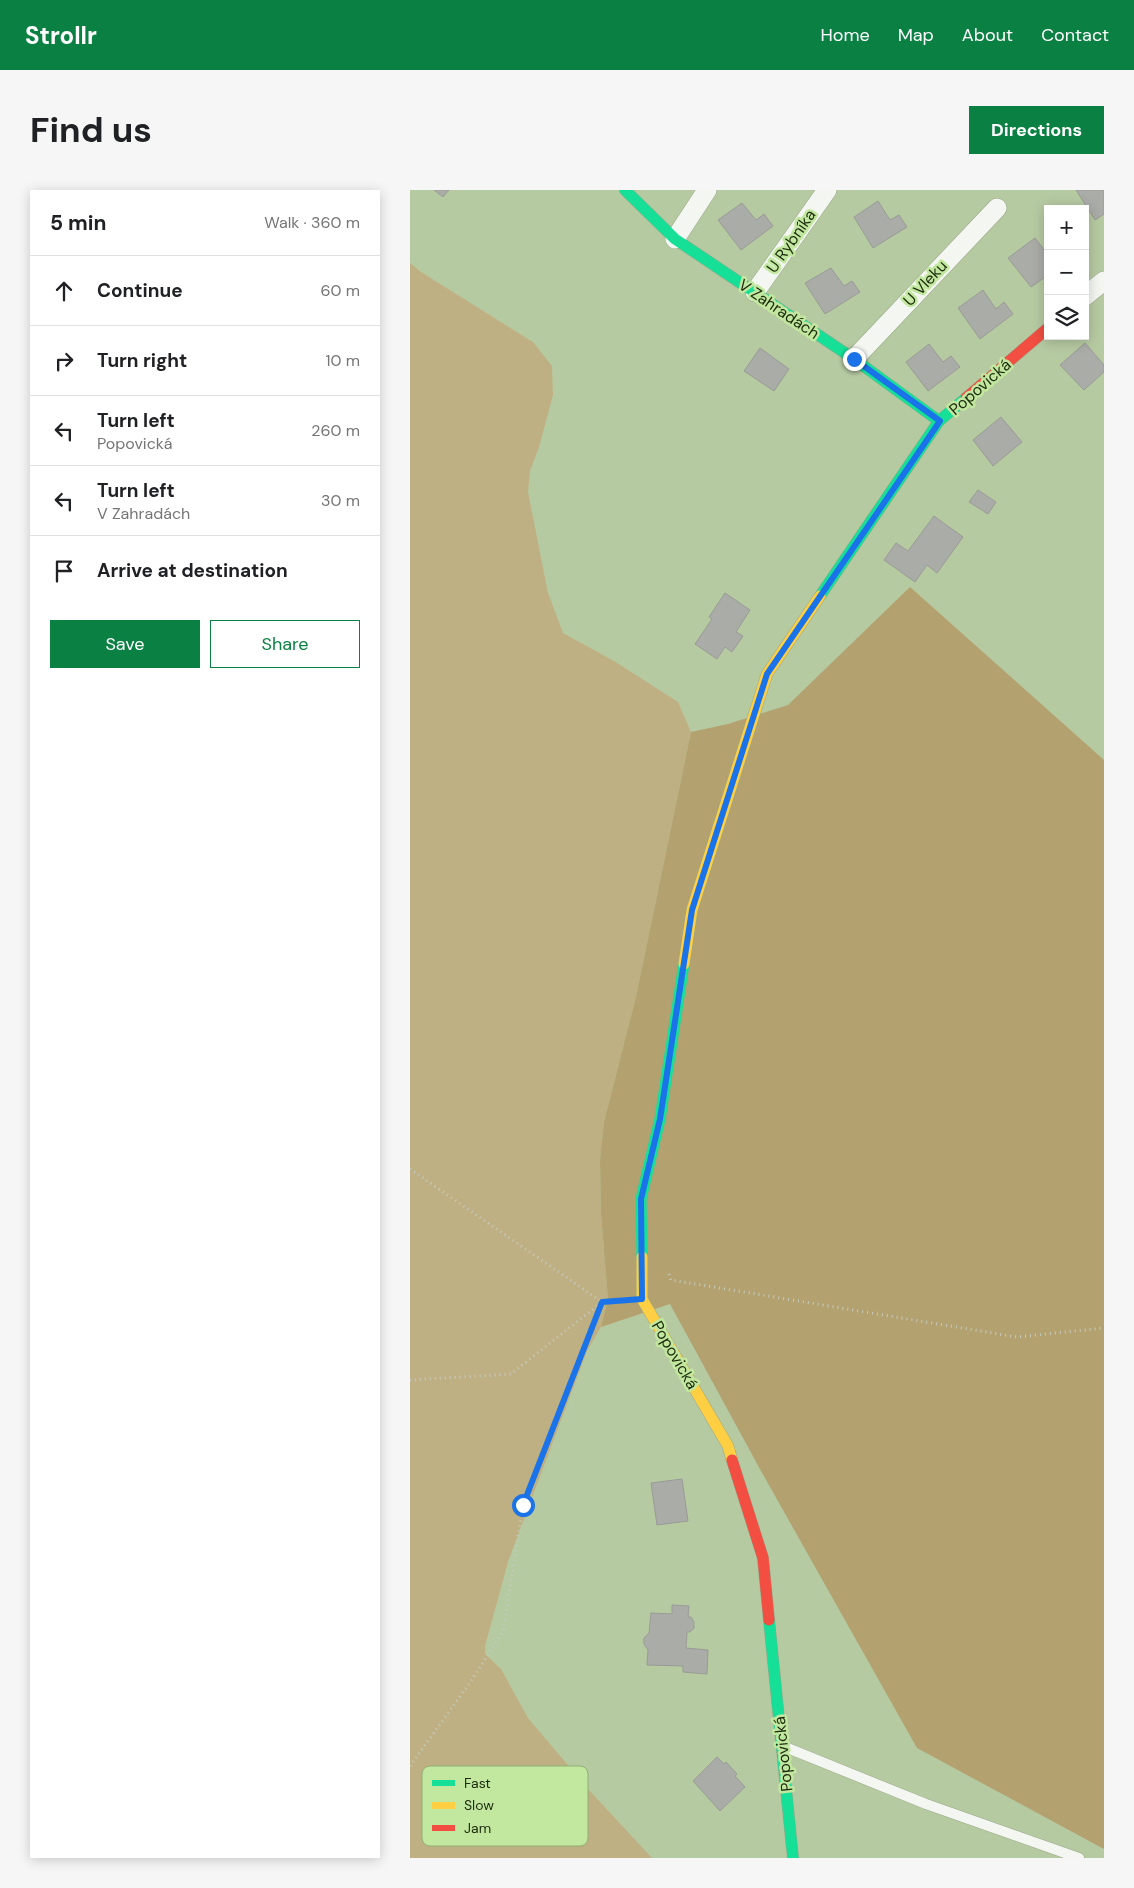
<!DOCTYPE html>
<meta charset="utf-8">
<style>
body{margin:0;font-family:"DM Sans",sans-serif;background:#f6f6f6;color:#202124}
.controls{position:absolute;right:15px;top:15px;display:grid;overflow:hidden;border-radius:0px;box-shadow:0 2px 12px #0003}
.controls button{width:45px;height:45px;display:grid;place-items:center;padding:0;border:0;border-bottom:1px solid #e0e0e0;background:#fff;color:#202124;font:25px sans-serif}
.stop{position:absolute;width:15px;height:15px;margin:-11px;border:4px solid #1a73e8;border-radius:50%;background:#fff}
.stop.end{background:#1a73e8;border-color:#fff;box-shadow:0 1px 5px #0008}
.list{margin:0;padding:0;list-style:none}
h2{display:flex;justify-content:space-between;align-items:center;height:65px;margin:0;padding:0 20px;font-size:21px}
h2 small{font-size:16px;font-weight:400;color:#757577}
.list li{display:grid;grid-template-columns:32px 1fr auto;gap:15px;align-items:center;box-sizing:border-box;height:70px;padding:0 20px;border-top:1px solid #e0e0e0}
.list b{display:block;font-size:19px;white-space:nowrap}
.list p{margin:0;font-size:16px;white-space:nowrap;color:#757577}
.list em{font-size:16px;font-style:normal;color:#757577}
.actions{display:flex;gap:10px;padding:15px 20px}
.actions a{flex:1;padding:11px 0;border:1px solid #0b8043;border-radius:0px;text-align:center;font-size:18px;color:#0b8043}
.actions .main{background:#0b8043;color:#fff}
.icon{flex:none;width:28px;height:28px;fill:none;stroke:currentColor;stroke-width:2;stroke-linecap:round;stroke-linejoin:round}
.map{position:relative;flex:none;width:694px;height:1668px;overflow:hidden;border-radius:0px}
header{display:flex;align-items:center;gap:30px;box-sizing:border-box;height:70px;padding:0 25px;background:#0b8043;color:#fff}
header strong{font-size:24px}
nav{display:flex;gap:28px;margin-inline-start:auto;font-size:18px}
.intro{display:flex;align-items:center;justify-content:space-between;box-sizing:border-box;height:120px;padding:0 30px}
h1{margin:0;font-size:35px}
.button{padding:12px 22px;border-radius:0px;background:#0b8043;color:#fff;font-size:18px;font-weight:700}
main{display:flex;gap:30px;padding:0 30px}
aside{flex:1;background:#fff;border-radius:0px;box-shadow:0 2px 12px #0003}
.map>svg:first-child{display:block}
.green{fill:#bfb083}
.forest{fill:#b3a16f}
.building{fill:#aaaca7;stroke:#999b96}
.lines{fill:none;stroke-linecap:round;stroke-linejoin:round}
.lane-casing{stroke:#98a788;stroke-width:11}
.street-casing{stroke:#98a788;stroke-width:20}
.fast-casing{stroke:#98a788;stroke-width:12}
.slow-casing{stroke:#98a788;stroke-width:12}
.jam-casing{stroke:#98a788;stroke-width:12}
.path{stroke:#c4cbbf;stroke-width:3;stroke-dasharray:1 4;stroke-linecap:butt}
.lane{stroke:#f4f7f1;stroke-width:10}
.street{stroke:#f4f7f1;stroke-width:19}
.fast{stroke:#16e098;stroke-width:11}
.slow{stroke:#ffcf43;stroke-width:11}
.jam{stroke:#f24e42;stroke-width:11}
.route{stroke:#1a73e8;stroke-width:6}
.labels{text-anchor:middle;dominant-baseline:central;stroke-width:5;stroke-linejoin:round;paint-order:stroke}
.street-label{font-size:16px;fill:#1d2b0e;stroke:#c2e79f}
.key{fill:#c2e79f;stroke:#90af74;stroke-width:1}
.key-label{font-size:14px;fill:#1d2b0e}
</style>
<header>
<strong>Strollr</strong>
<nav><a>Home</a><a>Map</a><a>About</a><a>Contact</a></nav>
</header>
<div class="intro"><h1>Find us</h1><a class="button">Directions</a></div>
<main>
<aside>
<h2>5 min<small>Walk · 360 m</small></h2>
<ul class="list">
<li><svg class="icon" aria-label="ahead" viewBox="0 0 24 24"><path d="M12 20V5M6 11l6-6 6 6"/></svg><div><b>Continue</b></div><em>60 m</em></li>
<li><svg class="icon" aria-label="right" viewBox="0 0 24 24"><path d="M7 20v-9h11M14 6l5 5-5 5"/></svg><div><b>Turn right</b></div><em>10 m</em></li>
<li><svg class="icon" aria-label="left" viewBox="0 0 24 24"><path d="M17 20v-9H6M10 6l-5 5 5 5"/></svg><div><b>Turn left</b><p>Popovická</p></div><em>260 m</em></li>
<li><svg class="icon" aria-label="left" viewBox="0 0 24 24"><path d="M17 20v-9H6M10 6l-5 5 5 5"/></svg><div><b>Turn left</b><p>V Zahradách</p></div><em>30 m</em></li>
<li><svg class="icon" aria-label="arrive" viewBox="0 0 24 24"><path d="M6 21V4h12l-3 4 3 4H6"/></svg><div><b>Arrive at destination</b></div></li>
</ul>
<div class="actions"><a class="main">Save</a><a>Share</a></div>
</aside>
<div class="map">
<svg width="694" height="1668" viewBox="0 0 694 1668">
<rect width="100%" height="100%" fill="#b6caa2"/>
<path class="green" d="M0,73L11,82L123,152L142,176L143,205L129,257L120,281L118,302L138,403L153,443L204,471L268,512L281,542L226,807L194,932L190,970L191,1024L198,1108L191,1137L177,1161L98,1372L75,1456V1464L91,1479L118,1528L179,1600L242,1668H0Z"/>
<path class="forest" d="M500,397L694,570V1659L507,1558L351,1281L260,1114L191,1137L198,1108L191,1024L190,970L194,932L226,807L281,542L318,534L378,515Z"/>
<path class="building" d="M24,0H39L33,7Z
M666,0H694V24L685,30Z
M468,11L480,30L489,25L497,37L463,58L444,27Z
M332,13L346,30L354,24L363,36L331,60L308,30Z
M625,48L638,65V85L621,97L598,68Z
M421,78L434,96L442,91L450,102L415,124L395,93Z
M573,100L586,119L594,112L603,124L570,149L548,118Z
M675,153L694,175V182L674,200L650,175Z
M519,154L533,172L541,166L550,177L518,201L496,172Z
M350,158L379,179L364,201L334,181Z
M591,227L612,252L583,276L563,250Z
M568,300L586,312L578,324L559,312Z
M524,326L553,347L527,383L517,375L505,392L474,370L486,353L498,361Z
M315,403L340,420L326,442L333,446L322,462L315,457L307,469L285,454L302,429L299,427Z
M272,1289L278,1331L247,1335L241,1293Z
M262,1415L279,1416L278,1427H281L284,1432V1438L280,1442H277L276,1458L298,1460L297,1484L273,1482V1476L237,1475L238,1460L234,1454V1448L239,1443L241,1423L262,1424Z
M307,1567L314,1574L316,1572L327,1584L325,1586L335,1597L310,1621L283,1591Z"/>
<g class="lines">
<defs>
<path id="lane" d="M375,1557L516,1614L669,1668"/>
<path id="street" d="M265,49L297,0
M345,102L417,0
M675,106L694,91
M444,169L587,18"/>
<path id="fast" d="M215,0L265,49L444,169L529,231
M410,406L529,231L556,208
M232,1067L231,1009L250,929L274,774
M359,1430L383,1668"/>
<path id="slow" d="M274,774L282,720L357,484L410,406
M232,1067V1109L318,1256L322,1270"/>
<path id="jam" d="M556,208L638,138
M322,1270L353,1368L359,1430"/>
</defs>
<use href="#lane" class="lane-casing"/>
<use href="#street" class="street-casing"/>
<use href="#fast" class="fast-casing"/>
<use href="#slow" class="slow-casing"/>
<use href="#jam" class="jam-casing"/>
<path class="path" d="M0,979L192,1112L101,1184L0,1190
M259,1084L261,1090L607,1147L694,1138
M0,1576L59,1494L93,1442L113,1315L192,1112L207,1111"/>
<use href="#lane" class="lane"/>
<use href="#street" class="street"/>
<use href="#fast" class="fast"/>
<use href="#slow" class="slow"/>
<use href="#jam" class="jam"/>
</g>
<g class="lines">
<path class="route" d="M113,1315L192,1112L232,1109L231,1009L250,929L282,720L357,484L530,231L444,169"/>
</g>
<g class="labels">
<g class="street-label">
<text transform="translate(381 51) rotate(-55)">U Rybníka</text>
<text transform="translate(515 93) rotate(-47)">U Vleku</text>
<text transform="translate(369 119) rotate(34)">V Zahradách</text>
<text transform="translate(570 197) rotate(-41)">Popovická</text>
<text transform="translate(265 1165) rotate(60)">Popovická</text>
<text transform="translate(373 1564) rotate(-96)">Popovická</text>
</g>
</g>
<rect x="12" y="1576" width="166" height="80" rx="8" class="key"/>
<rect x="22" y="1590" width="23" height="6" fill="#16e098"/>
<rect x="22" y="1612" width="23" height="7" fill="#ffcf43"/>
<rect x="22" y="1635" width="23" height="6" fill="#f24e42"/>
<g class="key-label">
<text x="54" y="1598">Fast</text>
<text x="54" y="1620">Slow</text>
<text x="54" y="1643">Jam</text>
</g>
</svg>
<div class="controls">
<button>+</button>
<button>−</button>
<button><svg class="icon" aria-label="layers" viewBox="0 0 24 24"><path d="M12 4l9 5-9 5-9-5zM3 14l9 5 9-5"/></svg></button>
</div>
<div class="stop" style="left:113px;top:1315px"></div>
<div class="stop end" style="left:444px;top:169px"></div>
</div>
</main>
